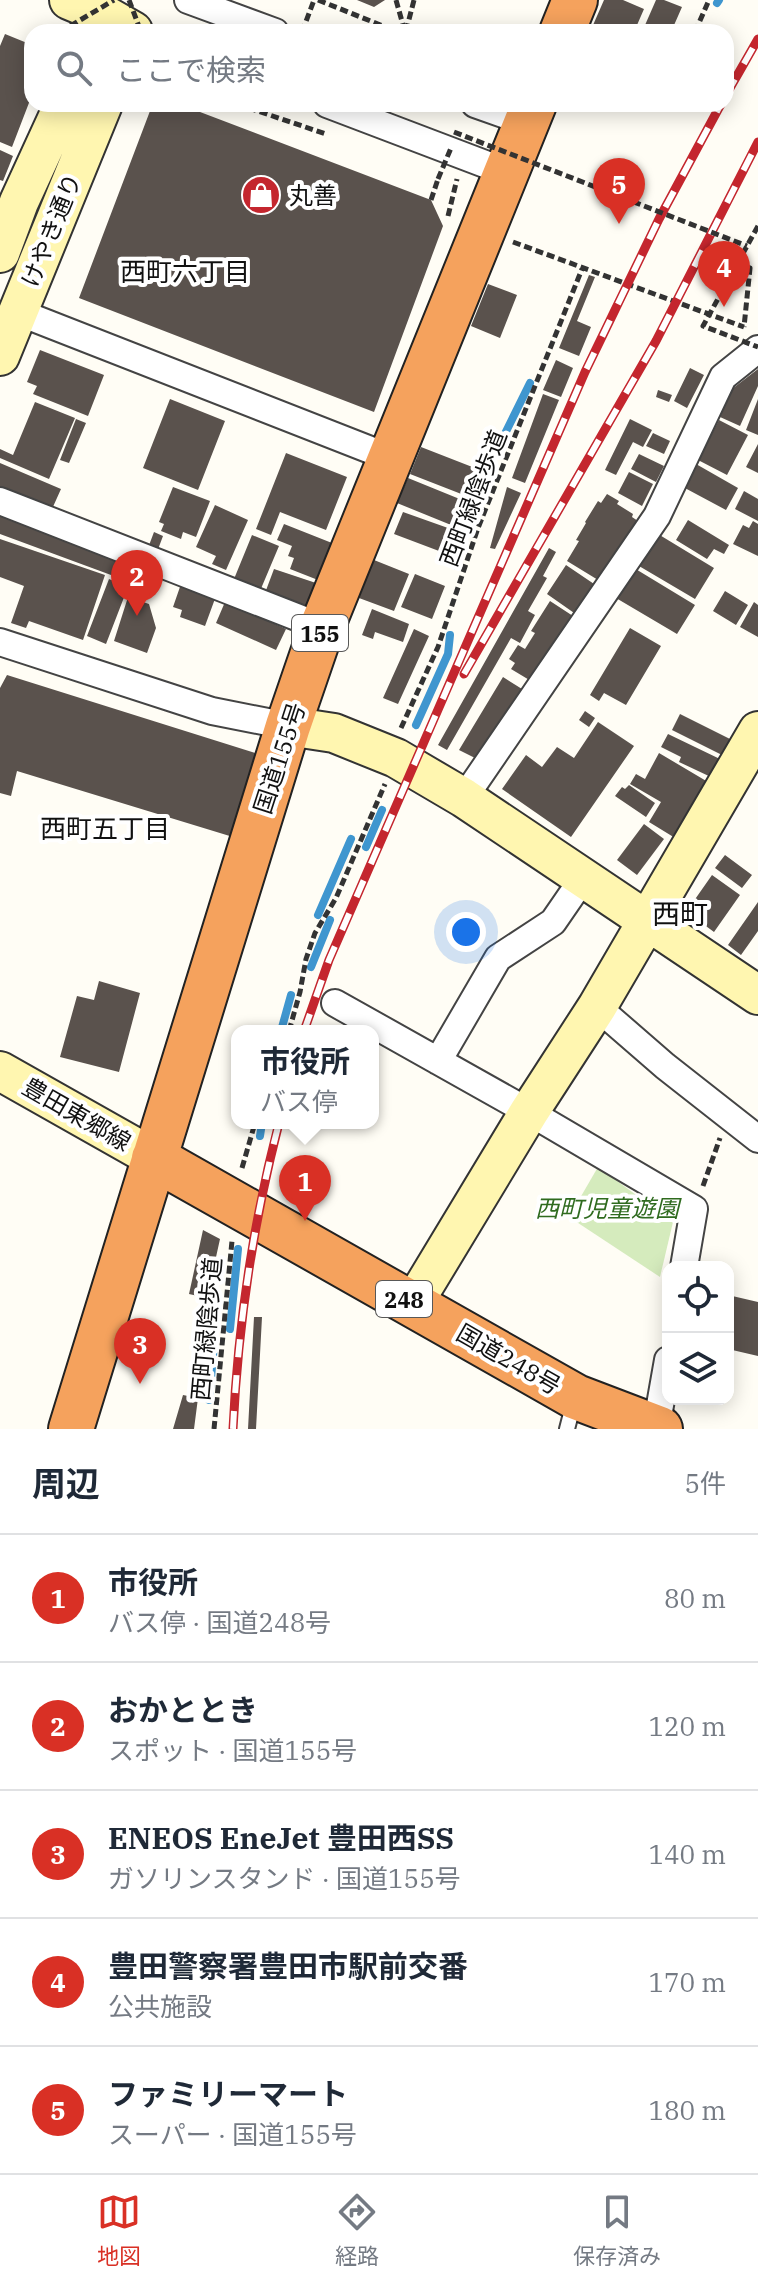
<!DOCTYPE html>
<html lang="ja">
<meta charset="utf-8">
<style>
body{margin:0;font-family:"IBM Plex Serif","Noto Sans JP",serif;background:#f2f2f3;color:#1f2937}
.controls{position:absolute;right:24px;bottom:24px;display:grid;overflow:hidden;border-radius:16px;box-shadow:0 4px 20px #0003}
.controls button{width:72px;height:72px;display:grid;place-items:center;padding:0;border:0;border-bottom:2px solid #e0e1e3;background:#fff;color:#1f2937;font:40px sans-serif}
.you{position:absolute;left:466px;top:932px;width:28px;height:28px;margin:-20px;border:6px solid #fff;border-radius:50%;background:#1a73e8;box-shadow:0 0 0 12px #1a73e833}
.badge{display:grid;place-items:center;width:52px;height:52px;border-radius:50%;background:#d93025;color:#fff;font-size:26px;font-weight:700}
.pin{position:absolute;translate:-50% -66px;filter:drop-shadow(0 2px 4px #0008)}
.pin::after{content:'';position:absolute;top:42px;width:28px;height:24px;background:inherit;clip-path:polygon(0 0,100% 0,50% 100%)}
.popup{position:absolute;left:231px;top:1025px;width:148px;height:104px;box-sizing:border-box;display:grid;place-content:center;border-radius:16px;background:#fff;filter:drop-shadow(0 2px 6px #0005);font-size:26px;white-space:nowrap;color:#747a83}
.popup b{font-size:30px;color:#1f2937}
.popup::after{content:'';position:absolute;left:50%;top:100%;margin-left:-16px;border:16px solid transparent;border-top-color:#fff}
.list{margin:0;padding:0;list-style:none}
h2{display:flex;justify-content:space-between;align-items:center;height:104px;margin:0;padding:0 32px;font-size:34px}
h2 small{font-size:26px;font-weight:400;color:#747a83}
.list li{display:grid;grid-template-columns:52px 1fr auto;gap:24px;align-items:center;box-sizing:border-box;height:128px;padding:0 32px;border-top:2px solid #e0e1e3}
.list b{display:block;font-size:30px;white-space:nowrap}
.list p{margin:0;font-size:26px;white-space:nowrap;color:#747a83}
.list em{font-size:26px;font-style:normal;color:#747a83}
.icon{flex:none;width:44px;height:44px;fill:none;stroke:currentColor;stroke-width:2;stroke-linecap:round;stroke-linejoin:round}
.map{position:relative;flex:none;width:758px;height:1429px;overflow:hidden}
.search{position:absolute;background:#fff;box-shadow:0 4px 20px #0003;left:24px;right:24px;top:24px;height:88px;display:flex;align-items:center;gap:20px;box-sizing:border-box;padding:0 28px;border-radius:24px;color:#747a83;font-size:30px}
.sheet{height:744px;background:#fff}
nav{display:flex;justify-content:space-around;align-items:center;box-sizing:border-box;height:112px;border-top:2px solid #e0e1e3;background:#fff;font-size:22px;color:#747a83}
nav a{display:grid;justify-items:center;gap:4px}
nav .on{color:#d93025}
.map>svg:first-child{display:block}
.green{fill:#d5ebbd}
.lines{fill:none;stroke-linecap:round;stroke-linejoin:round}
.stream{stroke:#3f96cf;stroke-width:8}
.building{fill:#5a524d}
.lane-casing{stroke:#444;stroke-width:18}
.street-casing{stroke:#444;stroke-width:30}
.secondary-casing{stroke:#333;stroke-width:42}
.highway-casing{stroke:#222;stroke-width:48}
.path{stroke:#333;stroke-width:5;stroke-dasharray:8 4;stroke-linecap:butt}
.lane{stroke:#fff;stroke-width:14}
.street{stroke:#fff;stroke-width:26}
.secondary{stroke:#fff6b0;stroke-width:38}
.highway{stroke:#f5a25d;stroke-width:44}
.rail-casing{stroke:#c4262e;stroke-width:9}
.rail{stroke:#fff;stroke-width:6;stroke-dasharray:18;stroke-linecap:butt}
.path-bridge{stroke:#333;stroke-width:5;stroke-dasharray:8 4;stroke-linecap:butt}
.labels{text-anchor:middle;dominant-baseline:central;stroke-width:8;stroke-linejoin:round;paint-order:stroke}
.shield{fill:#fff;stroke:#585858;stroke-width:2}
.shield-label{font-size:22px;font-weight:bold;fill:#111}
.poi-label{font-size:24px;fill:#111;stroke:#fff;text-anchor:start}
.street-label{font-size:24px;fill:#111;stroke:#fff}
.park-label{font-size:24px;font-style:italic;fill:#2f6b1f;stroke:#fff}
.neighbourhood-label{font-size:26px;fill:#111;stroke:#fff}
.quarter-label{font-size:28px;fill:#111;stroke:#fff}
</style>
<div class="map">
<svg width="758" height="1429" viewBox="0 0 758 1429">
<rect width="100%" height="100%" fill="#fffdf5"/>
<path class="green" d="M598,1167L673,1222L660,1277L569,1217Z"/>
<g class="lines">
<path class="stream" d="M717,3L719,0
M457,566L466,522L488,468L530,383
M416,725L448,654L450,635
M366,847L382,810
M318,915L351,839
M311,967L330,920
M281,1031L291,995
M260,1136L262,1123
M230,1329L238,1249
M209,1400L214,1345"/>
</g>
<path class="building" d="M357,0H385L374,7Z
M604,0H623L644,9L634,32H590Z
M656,0H664L682,7L671,32H642Z
M5,34L32,45V95L12,147L0,142V46Z
M169,104H179L431,200L443,226L374,412L79,298L150,111Z
M0,150L13,156L3,181L0,180Z
M589,275L595,277L577,321L591,327L579,356L559,348Z
M488,284L517,295L500,338L471,326Z
M40,350L104,375L88,416L33,394L37,386L27,382Z
M556,360L573,368L561,397L543,390Z
M690,368L704,375L687,408L674,401Z
M758,369V386L740,426L720,417L732,389Z
M658,390L672,395L669,402L656,397Z
M543,394L559,400L525,483L512,478Z
M170,399L225,421L198,490L143,468Z
M758,399V435L746,430Z
M35,402L75,418L49,479L0,458V449L13,455Z
M76,419L86,423L69,463L60,460Z
M630,419L652,430L643,447L633,442L616,475L605,470Z
M719,420L748,435L727,475L698,460Z
M653,433L670,441L664,454L646,446Z
M758,444V473L746,467Z
M421,447L480,470L469,497L410,474Z
M286,453L347,477L326,530L280,512L271,535L256,529Z
M639,454L664,466L656,482L631,469Z
M0,463L61,489L52,509L0,487Z
M696,464L738,488L726,510L683,487Z
M629,472L653,484L642,506L618,493Z
M408,478L467,502L456,527L397,503Z
M173,487L210,501L196,537L183,532L181,539L161,531L164,524L159,522Z
M507,487L521,493L495,549L490,548Z
M744,491L758,499V521L735,509Z
M607,494L619,501L617,504L633,514L632,517L641,523L603,583L567,561L579,541L576,540L586,523L585,522L598,501L601,503Z
M215,505L248,520L226,570L212,564L216,556L196,547Z
M0,512L164,573L157,592L0,534Z
M403,512L448,528L439,551L394,534Z
M688,520L729,545L724,554L714,549L707,559L676,540Z
M753,521L758,524V556L733,544L743,525L749,528Z
M284,524L332,543L318,580L290,569L294,558L288,556L292,546L277,540Z
M154,532L163,536L157,552L148,548Z
M658,534L714,568L695,599L639,566Z
M252,535L279,546L260,591L234,579Z
M0,539L105,575L83,640L29,621L26,628L11,623L24,586L0,577Z
M549,548L556,552L543,576L547,578L528,611L535,615L520,643L511,638L447,750L438,745Z
M374,560L409,574L394,611L359,598Z
M566,565L597,586L577,615L547,594Z
M634,568L695,605L677,634L616,598Z
M274,569L316,583L307,607L265,593Z
M415,574L445,586L432,619L401,607Z
M109,579L128,587L106,644L87,636Z
M181,584L216,596L205,626L180,617L182,610L173,607Z
M725,591L748,605L736,625L713,611Z
M128,597L149,604L156,628L147,653L114,641Z
M550,601L573,616L531,681L511,669L515,663L509,659L518,645L525,649L535,633L531,631Z
M225,602L286,629L276,650L216,623Z
M754,602L758,605V637L740,627Z
M372,609L409,624L403,642L375,632L373,639L362,635Z
M630,628L661,646L626,705L604,693L599,701L590,695Z
M414,629L429,636L398,704L383,698Z
M7,675L258,754L233,837L17,771L11,796L0,793V688Z
M503,677L522,689L479,760L459,750Z
M585,711L595,718L589,727L579,720Z
M680,714L734,741L726,757L672,730Z
M598,722L634,746L571,837L502,789L526,755L542,767L557,747L574,758Z
M668,734L722,760L713,778L679,762L681,757L661,747Z
M659,753L713,785L680,841L649,822L661,802L630,784L636,774L645,779Z
M629,785L655,803L646,817L615,796L622,787L625,789Z
M644,824L664,839L637,875L617,860Z
M725,855L752,875L742,888L715,868Z
M712,875L740,895L714,932L695,918L700,911L691,905Z
M758,902V931L741,955L728,945Z
M99,981L140,993L119,1072L60,1057L77,996L94,1000Z
M203,1230L220,1239L207,1298L189,1294Z
M728,1295L758,1302V1356L728,1349Z
M254,1317H262L256,1429H248Z
M183,1395L198,1398L194,1429H173Z"/>
<g class="lines">
<defs>
<path id="lane" d="M567,1429L574,1402"/>
<path id="street" d="M188,0L275,32
M327,104L506,172
M475,104L526,122
M18,312L391,458
M0,501L322,627
M0,642L212,711L288,726
M464,798L657,516L723,377L758,349
M335,1003L529,1112L694,1209L684,1267
M597,1007L665,1066L758,1139
M438,1061L498,958L553,922L584,877
M656,1428L668,1360"/>
<path id="secondary" d="M69,0L105,15L133,31
M0,253L19,202L64,104
M0,356L103,104
M288,726L334,733L396,758L464,798L758,995
M0,1071L154,1158
M413,1304L529,1112L597,1007L758,731"/>
<path id="highway" d="M562,32L575,0
M154,1158L576,1397L660,1429
M71,1429L288,726L322,627L534,104"/>
</defs>
<use href="#lane" class="lane-casing"/>
<use href="#street" class="street-casing"/>
<use href="#secondary" class="secondary-casing"/>
<use href="#highway" class="highway-casing"/>
<path class="path" d="M318,0L398,32
M396,0L405,32
M406,31L414,0
M302,32L314,0
M695,32L709,0
M237,104L326,134
M156,109V104
M431,200L438,179
M448,216L457,179
M513,242L744,327
M737,265L750,268L744,327
M401,728L438,647L478,528L582,269
M289,1031L300,992L306,959L315,933L336,898L385,784
M242,1168L255,1123
M703,1186L720,1138
M214,1429L232,1241"/>
<use href="#lane" class="lane"/>
<use href="#street" class="street"/>
<use href="#secondary" class="secondary"/>
<use href="#highway" class="highway"/>
<defs>
<path id="rail" d="M726,95L758,39
M464,674L656,341L758,142
M304,1031L329,960L585,372L659,219L721,104
M233,1429C238,1326 253,1223 279,1123"/>
</defs>
<use href="#rail" class="rail-casing"/>
<use href="#rail" class="rail"/>
<path class="path-bridge" d="M129,0L141,32
M60,32L114,0
M454,132L747,246
M438,179L451,148
M758,226L703,326L758,347"/>
</g>
<defs>
<symbol id="shop-disc" viewBox="-11 -11 22 22"><circle r="9.5" fill="#c4262e" stroke="#fff"/><path d="M-5-2.5h2.3a2.7 3.5 0 0 1 5.4 0H5L5.5 6h-11ZM-1.5-2.5h3a1.5 2.3 0 0 0-3 0Z" fill="#fff"/></symbol>
</defs>
<g fill-rule="evenodd">
<use href="#shop-disc" x="239" y="173" width="44" height="44"/>
</g>
<g class="labels">
<g class="shield">
<rect x="292" y="615" width="56" height="36" rx="6"/>
<rect x="376" y="1281" width="56" height="36" rx="6"/>
</g>
<g class="shield-label">
<text x="320" y="633">155</text>
<text x="404" y="1299">248</text>
</g>
<g class="poi-label">
<text x="289" y="195">丸善</text>
</g>
<g class="street-label">
<text transform="translate(51 230) rotate(-68)">けやき通り</text>
<text transform="translate(473 498) rotate(-69)">西町緑陰歩道</text>
<text transform="translate(279 758) rotate(-72)">国道155号</text>
<text transform="translate(77 1114) rotate(30)">豊田東郷線</text>
<text transform="translate(206 1329) rotate(-85)">西町緑陰歩道</text>
<text transform="translate(509 1359) rotate(30)">国道248号</text>
</g>
<g class="park-label">
<text x="607" y="1208">西町児童遊園</text>
</g>
<g class="neighbourhood-label">
<text x="185" y="271">西町六丁目</text>
<text x="105" y="828">西町五丁目</text>
</g>
<g class="quarter-label">
<text x="680" y="913">西町</text>
</g>
</g>
</svg>
<div class="controls">
<button><svg class="icon" aria-label="locate" viewBox="0 0 24 24"><circle cx="12" cy="12" r="6"/><path d="M12 2v4M12 18v4M2 12h4M18 12h4"/></svg></button>
<button><svg class="icon" aria-label="layers" viewBox="0 0 24 24"><path d="M12 4l9 5-9 5-9-5zM3 14l9 5 9-5"/></svg></button>
</div>
<div class="you"></div>
<div class="pin badge" style="left:305px;top:1221px">1</div>
<div class="popup"><b>市役所</b>バス停</div>
<div class="pin badge" style="left:137px;top:616px">2</div>
<div class="pin badge" style="left:140px;top:1384px">3</div>
<div class="pin badge" style="left:724px;top:307px">4</div>
<div class="pin badge" style="left:619px;top:224px">5</div>
<div class="search"><svg class="icon" aria-label="search" viewBox="0 0 24 24"><circle cx="10" cy="10" r="6"/><path d="M15 15l6 6"/></svg>ここで検索</div>
</div>
<section class="sheet">
<h2>周辺<small>5件</small></h2>
<ul class="list">
<li><span class="badge">1</span><div><b>市役所</b><p>バス停 · 国道248号</p></div><em>80 m</em></li>
<li><span class="badge">2</span><div><b>おかととき</b><p>スポット · 国道155号</p></div><em>120 m</em></li>
<li><span class="badge">3</span><div><b>ENEOS EneJet 豊田西SS</b><p>ガソリンスタンド · 国道155号</p></div><em>140 m</em></li>
<li><span class="badge">4</span><div><b>豊田警察署豊田市駅前交番</b><p>公共施設</p></div><em>170 m</em></li>
<li><span class="badge">5</span><div><b>ファミリーマート</b><p>スーパー · 国道155号</p></div><em>180 m</em></li>
</ul>
</section>
<nav>
<a class="on"><svg class="icon" aria-label="map" viewBox="0 0 24 24"><path d="M3 6l6-2 6 2 6-2v14l-6 2-6-2-6 2zM9 4v14M15 6v14"/></svg>地図</a>
<a><svg class="icon" aria-label="directions" viewBox="0 0 24 24"><path d="M12 3l9 9-9 9-9-9zM9 14v-3h6M13 9l2 2-2 2"/></svg>経路</a>
<a><svg class="icon" aria-label="saved" viewBox="0 0 24 24"><path d="M7 4h10v16l-5-4-5 4z"/></svg>保存済み</a>
</nav>
